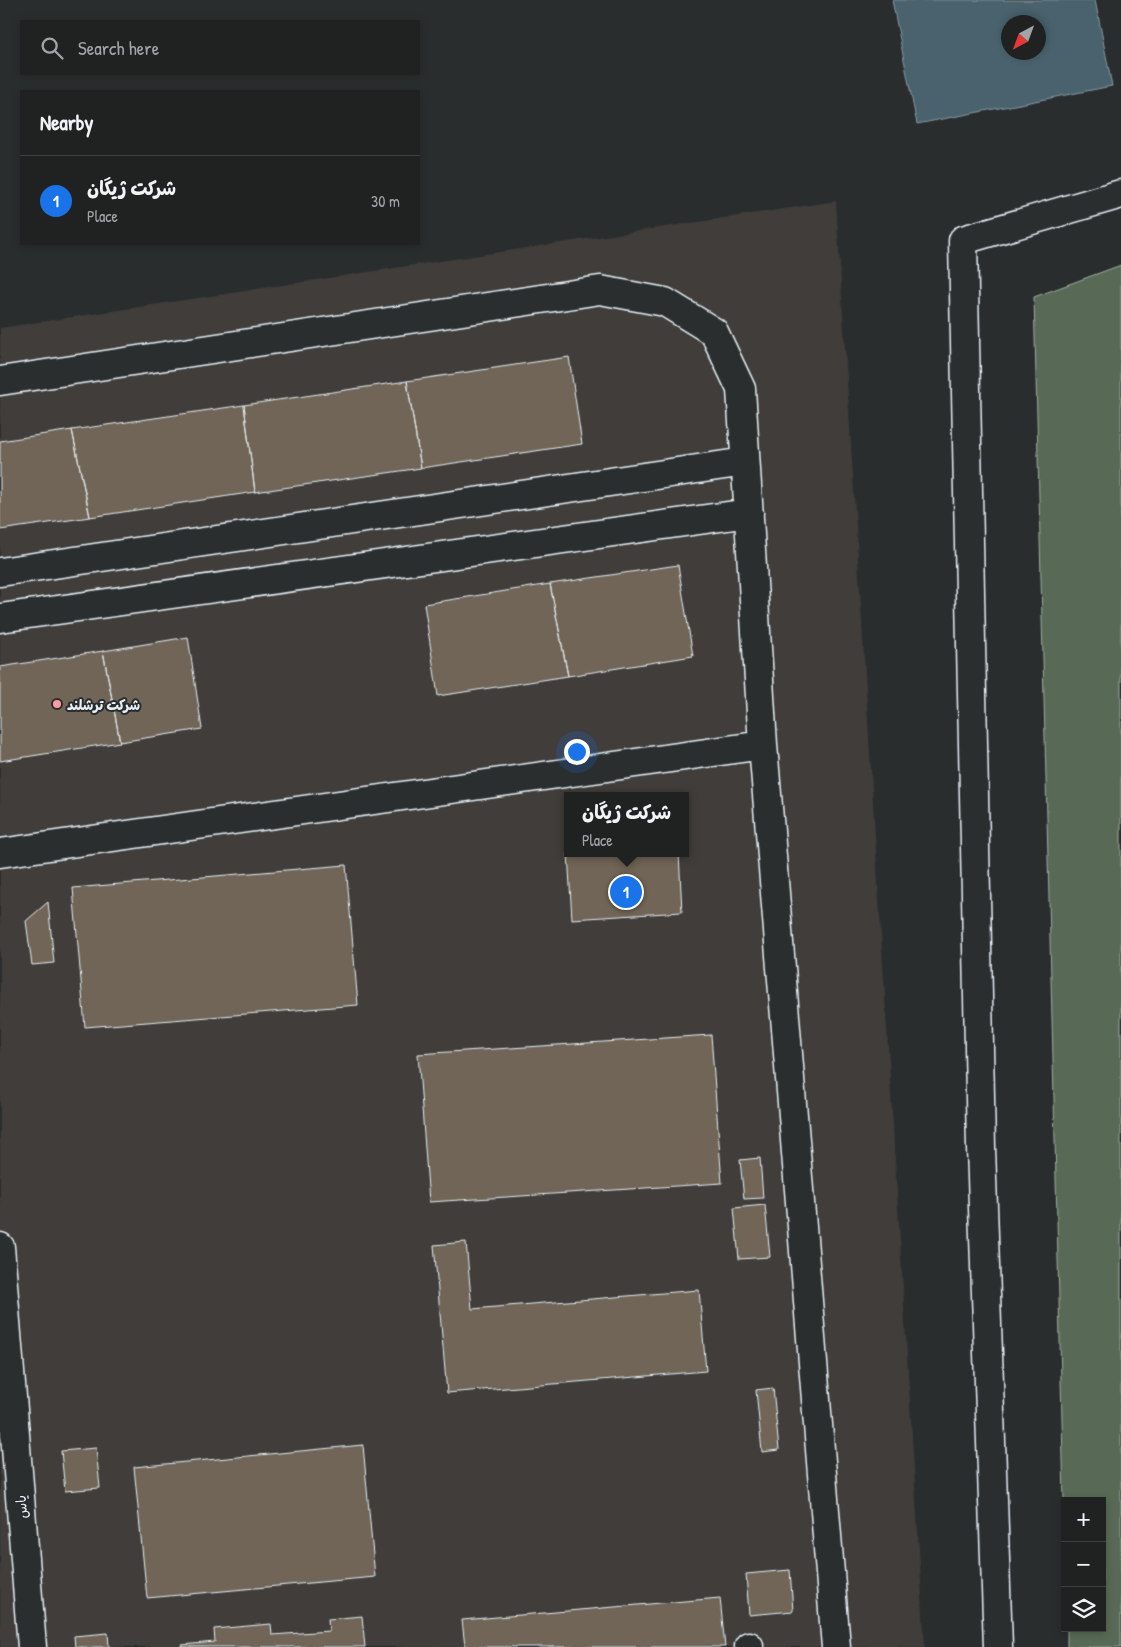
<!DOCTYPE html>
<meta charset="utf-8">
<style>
body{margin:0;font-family:"Patrick Hand","Playpen Sans Arabic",sans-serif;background:#2d2f2f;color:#f1f3f6}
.controls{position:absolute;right:15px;bottom:15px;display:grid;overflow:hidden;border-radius:0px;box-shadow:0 2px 8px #0003}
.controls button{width:45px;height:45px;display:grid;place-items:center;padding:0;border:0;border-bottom:1px solid #3d3f40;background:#202222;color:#f1f3f6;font:25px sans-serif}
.compass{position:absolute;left:1001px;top:15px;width:45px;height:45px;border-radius:50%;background:#202222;box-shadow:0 2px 8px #0003;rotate:221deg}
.you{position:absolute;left:576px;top:751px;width:18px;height:18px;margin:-12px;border:4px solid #fff;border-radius:50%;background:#1a73e8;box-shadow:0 0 0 8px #1a73e833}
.badge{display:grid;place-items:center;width:32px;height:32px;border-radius:50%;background:#1a73e8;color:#fff;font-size:16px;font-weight:700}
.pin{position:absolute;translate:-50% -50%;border:2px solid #fff;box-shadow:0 1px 5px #0006}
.popup{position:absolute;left:564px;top:792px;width:125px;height:65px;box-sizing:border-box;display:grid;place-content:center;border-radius:0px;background:#202222;filter:drop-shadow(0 1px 4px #0005);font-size:16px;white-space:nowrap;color:#a2a4a5}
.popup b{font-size:19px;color:#f1f3f6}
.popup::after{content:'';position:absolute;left:50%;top:100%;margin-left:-10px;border:10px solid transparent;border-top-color:#202222}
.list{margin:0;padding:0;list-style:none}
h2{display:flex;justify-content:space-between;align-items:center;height:65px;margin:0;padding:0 20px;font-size:21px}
h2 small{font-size:16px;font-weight:400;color:#a2a4a5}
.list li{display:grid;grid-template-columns:32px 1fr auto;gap:15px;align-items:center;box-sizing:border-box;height:90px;padding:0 20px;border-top:1px solid #3d3f40}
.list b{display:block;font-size:19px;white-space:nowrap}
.list p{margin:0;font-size:16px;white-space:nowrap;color:#a2a4a5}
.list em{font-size:16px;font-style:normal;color:#a2a4a5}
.icon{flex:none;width:28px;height:28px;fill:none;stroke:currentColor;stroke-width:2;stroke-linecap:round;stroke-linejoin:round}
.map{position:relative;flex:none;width:1121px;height:1647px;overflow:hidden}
.search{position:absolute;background:#202222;box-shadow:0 2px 8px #0003;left:20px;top:20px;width:400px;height:55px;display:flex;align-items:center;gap:12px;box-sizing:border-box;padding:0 18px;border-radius:0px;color:#a2a4a5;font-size:19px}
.panel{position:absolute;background:#202222;box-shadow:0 2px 8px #0003;left:20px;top:90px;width:400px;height:155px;border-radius:0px}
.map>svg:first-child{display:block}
.built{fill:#3f3e3a;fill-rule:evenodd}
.green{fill:#586b55;stroke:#a0aea6}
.water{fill:#4a626e;stroke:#899ba5;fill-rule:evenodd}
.building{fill:#6f6556;stroke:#e8f1f8}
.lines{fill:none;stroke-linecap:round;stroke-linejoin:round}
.minor-casing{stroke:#e8f1f8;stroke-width:31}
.minor{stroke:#2a2d2e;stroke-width:28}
.poi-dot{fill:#ff9aa2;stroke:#2a2d2e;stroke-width:2}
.labels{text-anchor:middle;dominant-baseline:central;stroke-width:4;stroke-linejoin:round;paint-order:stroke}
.poi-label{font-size:14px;font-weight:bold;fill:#e8f1f8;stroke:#2a2d2e;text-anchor:start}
.street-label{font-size:14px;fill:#e8f1f8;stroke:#2a2d2e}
</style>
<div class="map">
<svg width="1121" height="1647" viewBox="0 0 1121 1647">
<rect width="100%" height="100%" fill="#2a2d2e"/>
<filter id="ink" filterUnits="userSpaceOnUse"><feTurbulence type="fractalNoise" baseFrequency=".02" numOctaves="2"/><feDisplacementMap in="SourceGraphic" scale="10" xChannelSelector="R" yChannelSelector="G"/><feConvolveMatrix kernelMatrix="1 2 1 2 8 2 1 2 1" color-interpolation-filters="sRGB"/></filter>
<g filter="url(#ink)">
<path class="built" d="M836,201L925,1647H0V328ZM567,796H685V853H567Z"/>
<path class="green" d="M1121,265V1647H1067V1628H1102V1501H1065V1540L1034,297Z"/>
<path class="water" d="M892,0H1095L1112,86L917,124ZM1008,22H1038V52H1008Z"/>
<path class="building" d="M569,357L582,444L421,468L407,381Z
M407,381L421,468L255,492L244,405Z
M244,405L255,492L90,517L72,430Z
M72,430L90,517L0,530V441Z
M678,565L693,656L568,676L550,584Z
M550,584L568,676L438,696L424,604Z
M188,637L202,729L120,742L103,651Z
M103,651L120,742L0,761V667Z
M568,853H679L682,912L572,919Z
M346,865L358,1005L85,1027L73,888Z
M48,902L54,963L32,965L26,921Z
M711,1035L722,1183L429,1202L418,1054Z
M760,1158L763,1198L744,1199L740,1160Z
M765,1205L770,1257L739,1259L734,1208Z
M466,1242L472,1309L699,1290L706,1371L447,1393L434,1245Z
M773,1388L779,1450L762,1452L756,1390Z
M363,1445L375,1577L147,1598L134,1467Z
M96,1448L100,1488L65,1491L61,1451Z
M790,1570L793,1611L749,1615L746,1574Z
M720,1598L725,1647H465L462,1620Z
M362,1616L365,1647H182V1645L215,1642L214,1629L271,1624L272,1635L329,1631L328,1619Z
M108,1633L109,1647H75L74,1636Z"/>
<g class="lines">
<defs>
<path id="minor" d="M0,381L600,290L665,302L714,332L741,389L763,745L836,1647
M0,572L745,462
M0,618L749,513
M0,853L763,745
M0,1247L32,1647
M749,1646V1647
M998,1647L981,1148L963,240L1121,194"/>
</defs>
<use href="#minor" class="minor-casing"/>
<use href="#minor" class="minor"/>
</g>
</g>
<circle class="poi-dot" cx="57" cy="704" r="5"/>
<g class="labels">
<g class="poi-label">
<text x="67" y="704">شرکت ترشلند</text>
</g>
<g class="street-label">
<text transform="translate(21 1507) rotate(-95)">یاس</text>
</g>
</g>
</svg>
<div class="controls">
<button>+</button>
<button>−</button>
<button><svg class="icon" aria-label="layers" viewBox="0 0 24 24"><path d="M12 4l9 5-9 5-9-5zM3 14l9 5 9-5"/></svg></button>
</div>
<svg class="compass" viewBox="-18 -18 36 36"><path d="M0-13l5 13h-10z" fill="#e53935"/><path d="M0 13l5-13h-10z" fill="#a2a4a5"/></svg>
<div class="you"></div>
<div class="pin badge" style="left:626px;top:892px">1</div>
<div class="popup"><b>شرکت ژیگان</b>Place</div>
<div class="search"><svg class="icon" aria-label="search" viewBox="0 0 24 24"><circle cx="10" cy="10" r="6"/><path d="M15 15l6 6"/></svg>Search here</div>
<section class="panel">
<h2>Nearby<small></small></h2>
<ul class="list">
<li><span class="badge">1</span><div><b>شرکت ژیگان</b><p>Place</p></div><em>30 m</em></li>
</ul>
</section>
</div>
